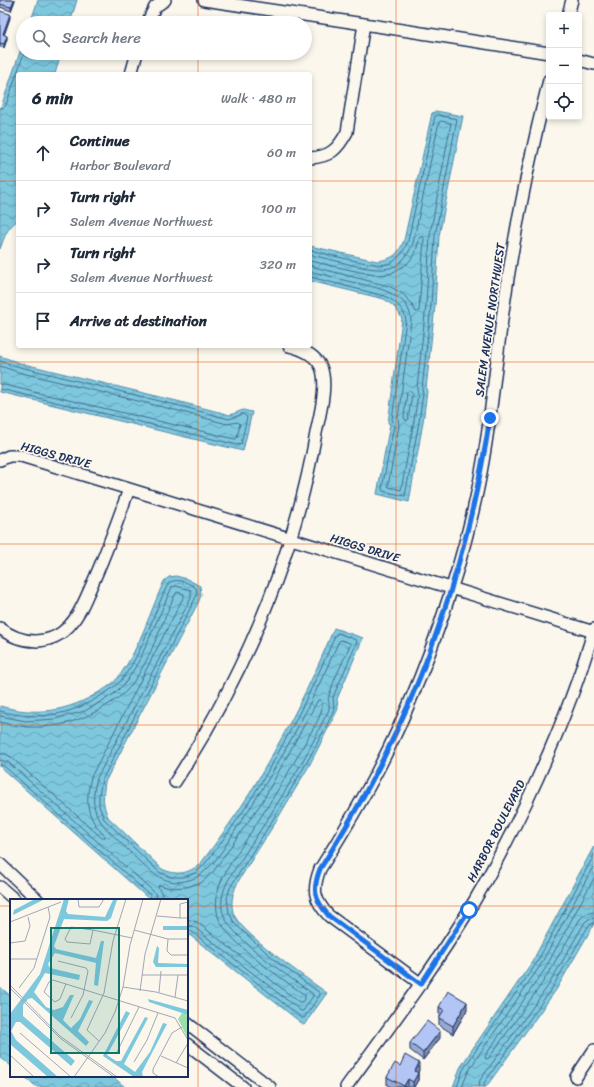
<!DOCTYPE html>
<meta charset="utf-8">
<style>
body{margin:0;font-family:Sriracha,sans-serif;background:#f6f6f7;color:#1f2937}
.controls{position:absolute;right:12px;top:12px;display:grid;overflow:hidden;border-radius:4px;box-shadow:0 2px 6px #0003}
.controls button{width:36px;height:36px;display:grid;place-items:center;padding:0;border:0;border-bottom:1px solid #e0e1e3;background:#fff;color:#1f2937;font:20px sans-serif}
.stop{position:absolute;width:12px;height:12px;margin:-9px;border:3px solid #1a73e8;border-radius:50%;background:#fff}
.stop.end{background:#1a73e8;border-color:#fff;box-shadow:0 1px 4px #0008}
.list{margin:0;padding:0;list-style:none}
h2{display:flex;justify-content:space-between;align-items:center;height:52px;margin:0;padding:0 16px;font-size:17px}
h2 small{font-size:13px;font-weight:400;color:#747a83}
.list li{display:grid;grid-template-columns:26px 1fr auto;gap:12px;align-items:center;box-sizing:border-box;height:56px;padding:0 16px;border-top:1px solid #e0e1e3}
.list b{display:block;font-size:15px;white-space:nowrap}
.list p{margin:0;font-size:13px;white-space:nowrap;color:#747a83}
.list em{font-size:13px;font-style:normal;color:#747a83}
.icon{flex:none;width:22px;height:22px;fill:none;stroke:currentColor;stroke-width:2;stroke-linecap:round;stroke-linejoin:round}
.map{position:relative;flex:none;width:594px;height:1087px;overflow:hidden}
.search{position:absolute;background:#fff;box-shadow:0 2px 6px #0003;left:16px;top:16px;width:296px;height:44px;display:flex;align-items:center;gap:10px;box-sizing:border-box;padding:0 14px;border-radius:22px;color:#747a83;font-size:15px}
.panel{position:absolute;background:#fff;box-shadow:0 2px 6px #0003;left:16px;top:72px;width:296px;height:276px;border-radius:4px}
.map>svg:first-child{display:block}
.water{fill:url(#water-waves);stroke:#568bab}
.lines{fill:none;stroke-linecap:round;stroke-linejoin:round}
.shore{stroke:#436c91;stroke-width:1}
.minor-casing{stroke:#1b2f5e;stroke-width:14}
.minor{stroke:#fbf7ec;stroke-width:11}
.wall{fill:#9aa9d3;stroke:#1b2f5e}
.shaded-wall{fill:#7d8aac;stroke:#1b2f5e}
.building{fill:#b3c5f5;stroke:#1b2f5e}
.route{stroke:#1a73e8;stroke-width:5}
.grid{fill:none;stroke:#e8590c;stroke-width:1;stroke-opacity:0.55}
.labels{text-anchor:middle;dominant-baseline:central;stroke-width:3.5;stroke-linejoin:round;paint-order:stroke}
.street-label{font-size:12px;fill:#1b2f5e;stroke:#fbf7ec}
.inset-road{fill:none;stroke:#a1a7b3;stroke-width:1}
.view{fill:#0f766e;fill-opacity:0.15;stroke:#0f766e;stroke-width:2}
.inset-edge{fill:none;stroke:#1b2f5e;stroke-width:2}
</style>
<div class="map">
<svg width="594" height="1087" viewBox="0 0 594 1087">
<defs>
<pattern id="water-waves" width="16" height="10" patternUnits="userSpaceOnUse"><rect width="16" height="10" fill="#7ec8de"/><path d="M0 5q4-4 8 0t8 0" fill="none" stroke="#66a3b7"/></pattern>
</defs>
<rect width="100%" height="100%" fill="#fbf7ec"/>
<filter id="ink" filterUnits="userSpaceOnUse"><feTurbulence type="fractalNoise" baseFrequency=".025" numOctaves="2"/><feDisplacementMap in="SourceGraphic" scale="8" xChannelSelector="R" yChannelSelector="G"/><feConvolveMatrix kernelMatrix="1 2 1 2 8 2 1 2 1" color-interpolation-filters="sRGB"/></filter>
<g filter="url(#ink)">
<path class="water" d="M38,0H77L70,23H30Z
M23,43V53H61L55,74H18V220C6,229 5,236 0,249V110Z
M436,111L463,116L439,236L435,306L426,389L427,391L423,422L409,502L377,494L390,424L388,423L402,319C398,310 393,305 384,299L310,281V246L377,261C393,259 398,255 404,240L432,113Z
M0,356L20,363L177,401L230,415L243,410L252,412L243,451L0,392Z
M176,576L187,579L200,586L201,595L199,601L105,782C103,796 102,803 108,817L162,869C177,876 188,874 201,863C218,840 235,817 250,793C282,740 311,685 334,628L363,638L337,699L338,709L309,766L275,823L239,880C234,890 230,900 233,912C237,931 308,979 327,993L304,1025L187,933V900H150L0,767V706C35,716 68,712 99,692C107,688 115,682 120,675C140,647 150,612 164,581L169,577Z
M594,846V924L556,990L486,1087H453L460,1068L471,1051L532,962Z
M0,987L11,996V1066L0,1057Z
M23,1076H112L125,1087H37Z"/>
<g class="lines">
<path class="shore" d="M0,108H3L6,105L24,53
M310,250C327,254 373,267 388,264C398,261 404,251 408,241L435,116L438,115L457,119L435,236L431,306L422,389L423,393L419,422L405,496L383,491L382,489L394,425L392,419L406,320C404,308 395,301 385,296L310,277
M310,255C324,258 338,261 352,265C381,271 400,275 413,243L439,122L441,121L451,123L430,235L426,305L417,388L418,394L414,421L401,490L389,487L388,486L399,426L398,418L411,321C411,291 369,286 347,281C335,278 322,273 310,272
M310,261L374,275L390,274L407,264L415,254L420,237L423,236L424,238L419,311L416,312L411,303L403,294L389,286L310,266
M0,361L20,367L176,405L229,419L243,414L247,417L241,444L238,445L0,389
M0,366L18,372L175,410L227,424L238,422L240,424L237,438L235,439L0,384
M409,391L411,392L412,394L408,420L406,421L404,417L407,392Z
M0,711C37,721 70,716 102,695C110,690 118,685 123,678C144,650 153,614 168,584C175,577 188,582 196,588L197,594L195,599L102,780L99,795V806L104,819L159,872L170,877H183L195,873L204,865C221,843 238,820 253,796C285,744 312,690 336,634L338,633L356,640L357,642L333,697L334,709L328,723L306,764L272,821L236,878L230,888L227,898L229,913L235,924L276,961L320,993V995L304,1018H302L191,931L187,930
M0,716L26,721L55,719L85,711L114,694L127,681L140,659L172,587L176,586L191,590V598L97,778C87,813 100,823 123,845C140,862 160,887 185,881C194,879 200,876 206,870C217,861 230,839 238,826C278,768 311,705 339,641L341,640L350,643V645C343,662 334,678 329,696C327,700 330,703 329,708C329,711 326,716 324,719C302,768 270,815 241,860C230,876 216,896 224,916C234,940 291,978 313,994V996L303,1011H301L194,927L187,925
M0,722C39,733 75,726 109,704C117,699 126,693 132,684C152,657 161,623 176,593L177,592L184,594V596L91,777C85,803 86,817 105,836L104,838H102L11,757L6,754H0
M0,760L8,762L153,891L156,895L157,900
M0,765L4,766L150,895L152,900
M594,878L545,969L485,1056L486,1059L489,1058L543,982L580,919L586,914L594,912
M163,900L162,894L158,887L159,885L170,888L186,887L201,883L213,872L262,802L318,700H321C326,712 312,729 306,741C290,771 272,800 253,829C242,847 228,864 220,884C216,894 215,909 219,919C231,945 281,978 305,995V998L302,1002H299L197,922L187,919
M457,1087L463,1070L474,1053L536,964L594,855
M462,1087L468,1072L478,1056L540,966L594,865
M479,1087L480,1080L548,986L585,922L589,919L594,918
M484,1087V1083L552,988L589,925L594,923"/>
<defs>
<path id="minor" d="M204,0L364,24L347,132C338,149 330,157 310,158
M568,15L572,0
M147,23L155,7L165,0
M364,24L549,53
M579,60L594,64
M131,74L137,53
M0,460L9,456H21L129,489C117,523 105,556 90,589C84,602 79,616 69,626C50,647 20,644 0,628
M129,489L594,632
M175,782C244,675 294,558 316,433C320,414 328,385 321,367C315,354 302,349 289,346
M0,864L38,900
M0,887L15,900
M421,984L329,916C314,900 312,890 320,869C348,825 375,779 397,731C429,661 454,589 472,515C489,446 494,375 504,305C515,229 530,154 549,80
M187,1023L270,1087
M187,1044L243,1087
M576,1077L594,1050
M346,1087C388,1029 431,972 469,910C490,875 509,838 527,801C553,746 577,688 594,629"/>
</defs>
<use href="#minor" class="minor-casing"/>
<use href="#minor" class="minor"/>
</g>
<path class="wall" d="M0,0H15L11,11L0,7Z
M0,11L10,18L4,35L7,39L4,48L0,47Z
M439,1007L467,1010L453,1034L439,1025V1018L441,1015L439,1014Z
M440,1038L423,1060L410,1050V1043Z
M400,1066L419,1070L418,1073V1080L414,1087H391L387,1085V1077Z"/>
<path class="shaded-wall" d="M14,0H15L11,11V7Z
M10,14V18L3,38V34Z
M7,36V39L4,48V44Z
M467,1002V1010L453,1034V1026Z
M440,1031V1038L423,1060V1053Z
M419,1063V1070L415,1078V1071Z
M418,1073V1080L414,1087H413V1082Z
M408,1079V1087H404V1086Z"/>
<path class="building" d="M0,0H14L11,7L0,4Z
M0,11L10,14L3,34L7,36L4,44L0,43V44Z
M448,991L467,1002L453,1026L439,1018L444,1010L439,1007Z
M427,1021L440,1031L423,1053L410,1043Z
M405,1055L419,1063L415,1071L418,1073L413,1082L408,1079L404,1086L387,1077L395,1063L400,1066Z"/>
</g>
<g class="lines" filter="url(#ink)">
<path class="route" d="M469,910L421,984L329,916C314,899 312,890 320,869C348,825 374,780 396,732C443,632 473,527 490,418"/>
</g>
<path class="grid" d="M198,0V23M396,0V1087M198,53V74M0,181H18M310,181H594M198,346V1087M0,362H594M0,544H594M0,725H594M0,906H11M187,906H594"/>
<g class="labels">
<g class="street-label">
<text transform="translate(490 320) rotate(-82)">SALEM AVENUE NORTHWEST</text>
<text transform="translate(56 455) rotate(15)">HIGGS DRIVE</text>
<text transform="translate(365 548) rotate(17)">HIGGS DRIVE</text>
<text transform="translate(496 831) rotate(-63)">HARBOR BOULEVARD</text>
</g>
</g>
<g transform="translate(10 899)">
<rect width="178" height="178" fill="#fbf7ec"/>
<path d="M172,114L178,116V140L168,120Z" fill="#9bdea9"/>
<path d="M25,0H35L3,16L4,11ZM54,0H59L56,12L58,15L95,18L103,1H107L101,19L97,22L54,20L44,47L46,50L86,59L91,42H94L88,87L84,86L86,64L45,54L38,65L40,69L70,76L69,81L35,74L24,93L36,108L44,111L53,108L60,96H64L53,121L61,129L70,120L79,101L83,102L68,132L79,143L76,147L22,99L18,100L13,106V117L65,162L61,167L10,123H6L1,132L6,141L48,178H38L0,145V115L30,75ZM153,27H178V31H153ZM147,47L149,49L148,64L178,65V68H146L143,63ZM138,100L178,111V116L139,103ZM116,112L120,114L97,156L106,162H111L135,118L138,119L114,165L125,173L140,153L153,124L157,125L132,173L133,178H124L93,157Z" fill="#7ec8de"/>
<path class="inset-road" d="M68,0L69,8H89L94,0M178,3L170,5V19H178M147,17L170,19M0,23L51,3M61,28L83,31L80,45L57,43L55,40ZM83,31L122,39M124,31L158,40M178,40H158L157,52L161,56H178M0,44L15,42L20,27L18,18M0,60H27M48,62L76,69L78,72L73,96L61,119M132,76H178M43,81L56,85L50,100L45,103L34,93L39,83ZM56,85L165,119L178,141M0,86L50,137L107,178M113,88L146,93L178,102M0,89L50,139L104,178M9,89L24,69L40,18L38,8M130,92L135,55L151,0M149,93L151,72M165,98L168,76M10,134L61,178M89,142L77,131L94,94L103,42L116,0M107,153L129,108M0,156L24,178M151,157L178,169M124,163L137,141L148,114M166,164L178,144M64,178L95,134L105,113L113,88L120,46L133,0M149,178L143,174V170L162,134L172,128"/>
<path class="view" d="M41,29H109V154H41Z"/>
<rect width="178" height="178" class="inset-edge"/>
</g>
</svg>
<div class="controls">
<button>+</button>
<button>−</button>
<button><svg class="icon" aria-label="locate" viewBox="0 0 24 24"><circle cx="12" cy="12" r="6"/><path d="M12 2v4M12 18v4M2 12h4M18 12h4"/></svg></button>
</div>
<div class="stop" style="left:469px;top:910px"></div>
<div class="stop end" style="left:490px;top:418px"></div>
<div class="search"><svg class="icon" aria-label="search" viewBox="0 0 24 24"><circle cx="10" cy="10" r="6"/><path d="M15 15l6 6"/></svg>Search here</div>
<section class="panel">
<h2>6 min<small>Walk · 480 m</small></h2>
<ul class="list">
<li><svg class="icon" aria-label="ahead" viewBox="0 0 24 24"><path d="M12 20V5M6 11l6-6 6 6"/></svg><div><b>Continue</b><p>Harbor Boulevard</p></div><em>60 m</em></li>
<li><svg class="icon" aria-label="right" viewBox="0 0 24 24"><path d="M7 20v-9h11M14 6l5 5-5 5"/></svg><div><b>Turn right</b><p>Salem Avenue Northwest</p></div><em>100 m</em></li>
<li><svg class="icon" aria-label="right" viewBox="0 0 24 24"><path d="M7 20v-9h11M14 6l5 5-5 5"/></svg><div><b>Turn right</b><p>Salem Avenue Northwest</p></div><em>320 m</em></li>
<li><svg class="icon" aria-label="arrive" viewBox="0 0 24 24"><path d="M6 21V4h12l-3 4 3 4H6"/></svg><div><b>Arrive at destination</b></div></li>
</ul>
</section>
</div>
